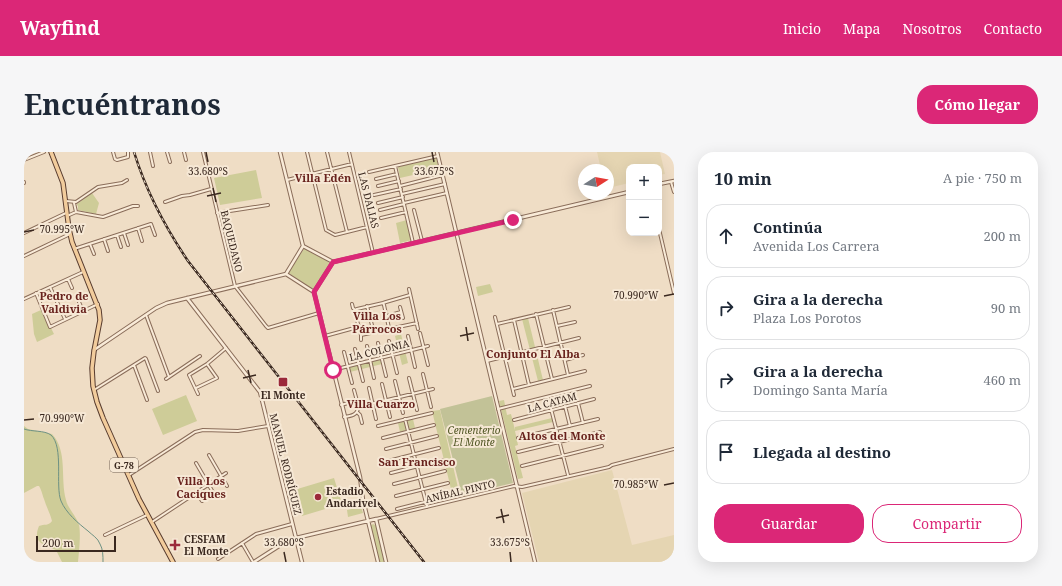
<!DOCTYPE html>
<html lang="es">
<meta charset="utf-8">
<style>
body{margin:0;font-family:"Noto Serif",serif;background:#f6f6f7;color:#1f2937}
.controls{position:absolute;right:12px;top:12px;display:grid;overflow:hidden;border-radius:8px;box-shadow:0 4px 16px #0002}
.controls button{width:36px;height:36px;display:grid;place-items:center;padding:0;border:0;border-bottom:1px solid #e0e1e3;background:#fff;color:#1f2937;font:20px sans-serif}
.compass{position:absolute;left:554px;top:12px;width:36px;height:36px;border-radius:50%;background:#fff;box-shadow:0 4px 16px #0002;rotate:79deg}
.scale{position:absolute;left:12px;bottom:10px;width:80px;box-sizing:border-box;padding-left:4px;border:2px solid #3a281f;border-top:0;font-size:11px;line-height:14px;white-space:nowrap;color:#3a281f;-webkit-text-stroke:3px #f6e8d5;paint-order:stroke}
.stop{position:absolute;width:12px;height:12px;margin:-9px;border:3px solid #db2777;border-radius:50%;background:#fff}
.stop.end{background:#db2777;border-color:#fff;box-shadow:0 1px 4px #0008}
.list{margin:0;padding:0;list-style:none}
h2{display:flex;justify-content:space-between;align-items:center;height:52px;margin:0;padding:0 16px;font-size:17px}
h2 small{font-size:13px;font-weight:400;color:#747a83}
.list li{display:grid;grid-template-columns:26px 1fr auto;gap:12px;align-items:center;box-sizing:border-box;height:64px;margin:0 8px 8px;padding:0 8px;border:1px solid #e0e1e3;border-radius:16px}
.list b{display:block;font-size:15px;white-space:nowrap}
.list p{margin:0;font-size:13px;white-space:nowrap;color:#747a83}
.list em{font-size:13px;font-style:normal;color:#747a83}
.actions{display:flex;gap:8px;padding:12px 16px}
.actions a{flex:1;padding:9px 0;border:1px solid #db2777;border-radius:16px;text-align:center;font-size:14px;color:#db2777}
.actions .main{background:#db2777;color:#fff}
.icon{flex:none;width:22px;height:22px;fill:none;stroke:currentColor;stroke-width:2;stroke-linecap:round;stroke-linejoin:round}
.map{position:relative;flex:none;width:650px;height:410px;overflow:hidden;border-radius:16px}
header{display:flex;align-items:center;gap:24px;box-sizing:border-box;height:56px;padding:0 20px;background:#db2777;color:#fff}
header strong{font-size:19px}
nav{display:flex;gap:22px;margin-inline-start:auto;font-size:14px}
.intro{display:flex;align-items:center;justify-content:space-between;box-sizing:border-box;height:96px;padding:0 24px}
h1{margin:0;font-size:28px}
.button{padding:10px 18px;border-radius:16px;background:#db2777;color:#fff;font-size:14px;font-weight:700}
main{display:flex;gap:24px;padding:0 24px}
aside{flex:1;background:#fff;border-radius:16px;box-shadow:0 4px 16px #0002}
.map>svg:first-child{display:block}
.farmland{fill:#e5d5b2}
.green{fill:#cecc98}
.cemetery{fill:#c2c297}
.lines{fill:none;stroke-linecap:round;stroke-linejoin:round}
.stream{stroke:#6d9183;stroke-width:1}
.minor-casing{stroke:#8a6d5a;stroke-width:4}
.tertiary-casing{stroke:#8a6d5a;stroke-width:4.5}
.primary-casing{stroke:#583c2f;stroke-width:5.5}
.minor{stroke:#f9ebd8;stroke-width:2}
.tertiary{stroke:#f9ebd8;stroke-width:2.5}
.primary{stroke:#f2cc9c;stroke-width:3.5}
.rail-casing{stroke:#3a281f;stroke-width:2.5}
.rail{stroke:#f6e8d5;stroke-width:1;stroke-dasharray:3;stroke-linecap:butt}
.route{stroke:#db2777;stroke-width:5}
.ticks{fill:none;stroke:#3a281f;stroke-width:1.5}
.poi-dot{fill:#9b293a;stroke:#f6e8d5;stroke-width:1.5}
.labels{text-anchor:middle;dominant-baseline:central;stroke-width:4;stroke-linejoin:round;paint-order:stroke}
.shield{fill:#f6e8d5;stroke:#726256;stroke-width:1}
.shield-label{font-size:9px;font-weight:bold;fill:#3a281f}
.street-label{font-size:10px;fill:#3a281f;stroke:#f6e8d5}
.poi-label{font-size:10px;font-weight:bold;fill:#3a281f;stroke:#f6e8d5;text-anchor:start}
.park-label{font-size:10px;font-style:italic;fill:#515725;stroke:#f6e8d5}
.neighbourhood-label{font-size:11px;font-weight:bold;fill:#68221d;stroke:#f6e8d5}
.ticks-label{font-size:10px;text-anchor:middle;fill:#3a281f;stroke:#f6e8d5;stroke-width:4;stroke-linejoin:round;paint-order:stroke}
</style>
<header>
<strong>Wayfind</strong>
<nav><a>Inicio</a><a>Mapa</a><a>Nosotros</a><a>Contacto</a></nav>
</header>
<div class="intro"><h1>Encuéntranos</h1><a class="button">Cómo llegar</a></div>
<main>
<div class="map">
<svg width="650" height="410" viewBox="0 0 650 410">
<rect width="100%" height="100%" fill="#efddc5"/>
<path class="farmland" d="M573,0H636L641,22L635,23V15H605V31L584,36V18H577Z
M588,318L608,393L650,383V410H515L498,341Z"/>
<path class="green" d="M412,6L415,17L376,26L374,15Z
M232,18L238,46L196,53L190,26Z
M68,41L75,51L72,62L54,58V54L53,53V52Z
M383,68L388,88L376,91L372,71Z
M280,97L283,98L303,109L305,111V114L292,134L290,136H287L266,122L265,121L266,118Z
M466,132L469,140L454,144L452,135Z
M17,158L25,176H27L30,182L13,190L10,182L8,162Z
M504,166L519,228L514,229L498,167Z
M377,182L384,211L378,213L371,184Z
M356,208L358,212L326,220V215Z
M162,243L173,269L139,283L128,257Z
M480,248L483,263L487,262L491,278V275L528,266L529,270L491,279L494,293L491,294L499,326L494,327L475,249Z
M416,258L435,340L428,341L408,259Z
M389,267L391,276L376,280L374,271Z
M0,274L4,277L28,282C44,299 36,326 42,348C44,357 52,363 55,373C57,382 55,400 54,410H38L32,398C20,393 8,391 15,374C20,372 25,374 28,369C26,361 22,354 20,347C18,342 18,339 15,334H13L0,341Z
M310,326L318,352L278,364L270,338Z
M337,355L339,361L324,365L323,358Z
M349,372L353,374L360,410H355L346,374Z"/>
<path class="cemetery" d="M468,244L489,331L438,343L416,257Z"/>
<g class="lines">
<path class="stream" d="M0,277C8,280 20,278 27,283C40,295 31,334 37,349C42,361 54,371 64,379C68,383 74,386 76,392C79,397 79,404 79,410"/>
<defs>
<path id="minor" d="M89,0L91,7L93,8L104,5V0
M126,0L129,14
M143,0L146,10
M160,0L162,8
M179,0L211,134L242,174L244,176L295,161
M283,0L302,78L311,83L343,75
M303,0L323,80
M325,0L349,101
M0,8L20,0
M371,14L389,91
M345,20L414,4
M352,27L373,22
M263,28L328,12
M0,30V31
M647,30L650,40
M354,34L375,29
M376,34L419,23
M378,42L421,32
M350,43L377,37
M42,49L52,50L74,35L98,31L103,28
M141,50L158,44L166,43L187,37
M50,51L52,60
M354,51L379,45
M380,51L423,41
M356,58L380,52
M390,58L398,89
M193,61L244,53
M43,64L52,60L79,65L109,54H114
M357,66L382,60
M114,76L118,89
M635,77L650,141
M0,81L42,61
M100,81L104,93
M93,83L97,95
M80,87L84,99
M66,92L70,102
M50,97L127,72L131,83
M0,104L46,82
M44,127L48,136
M26,135L41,167
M385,137L394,177
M12,141L26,175L74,152
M0,147L59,120
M55,150L59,159
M359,151L360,153L365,176
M328,152L329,156L331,158V161L337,183V188
M343,154L350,181
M376,155L379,166
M331,158L333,157L359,151L362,150L386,143
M529,158L544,223
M512,162L528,227
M122,163L145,225
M363,164L377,160
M471,165L490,243
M490,168L505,233
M473,172L545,155
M533,174L551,170
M396,181L404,213
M337,183L393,171
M301,184L334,175
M384,184L391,215
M365,189L373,221
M354,191L362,224
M343,194L350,226
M331,197L339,229
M320,200L328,231
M541,208L559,203
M463,209L555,186
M110,213L123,248
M309,218L404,194
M399,222L407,255
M385,226L393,258
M142,227L176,204
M371,229L379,261
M358,232L366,265
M172,236L193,226L183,212
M345,236L352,267
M489,237L561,219
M70,238L121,206L122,207L134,239
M330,238L333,249L332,252
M174,242L165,223L183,212L202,196
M524,245L544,323
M554,251L559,271
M317,253C324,251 330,248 334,255
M541,254L546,274
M334,255L409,237
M474,257L566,234
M333,260L336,263L338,271
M320,265C327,264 334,263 334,255
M381,267L403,355
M490,268L570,247
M354,274L408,261
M359,286L410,273
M494,286L574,267
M362,297L413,284
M494,300L576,280
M185,303L203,334
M364,309L415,296
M172,311L190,342
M498,314L578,294
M367,321L418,308
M105,323L171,280L179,278L214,279L244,274
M370,332L421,319
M172,340L178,349
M372,344L424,331
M373,357L428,343
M352,367L490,334L498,335L585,315L588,313L650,297
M128,370L202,321
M81,383L123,363
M218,391L229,410
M0,404L5,410
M194,407L232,382L268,372"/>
<path id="tertiary" d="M256,0L279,94
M413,0L511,410
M635,32L650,29
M279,94L309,110
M309,110L605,40
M262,122L290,140
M262,122L279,94
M290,140L336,325L339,348L354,410
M290,140L309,110
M163,146L236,240L272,386L278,410
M70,198L132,156L143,151L262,122
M230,410L255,394L272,386L352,367L362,410"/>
<path id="primary" d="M27,0L39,31L45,77L48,90L75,158L76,168L70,199L68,216L69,234L73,250L79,266L115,347L149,410"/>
</defs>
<use href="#minor" class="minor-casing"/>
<use href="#tertiary" class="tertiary-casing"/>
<use href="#primary" class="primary-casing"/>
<use href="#minor" class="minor"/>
<use href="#tertiary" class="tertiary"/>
<use href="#primary" class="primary"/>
<defs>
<path id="rail" d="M110,0C122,39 141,75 164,109L400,410"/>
</defs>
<use href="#rail" class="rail-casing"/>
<use href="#rail" class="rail"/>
</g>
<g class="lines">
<path class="route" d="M309,218L290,140L309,110L489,68"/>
</g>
<path class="ticks" d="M182,0L184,10M408,0L410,10M189,36L192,50M183,44L197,41M0,80L10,78M640,144L650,142M442,175L444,189M436,184L450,181M224,218L227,231M219,226L232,223M0,268L10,267M640,333L650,331M477,357L480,371M472,366L485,363M260,400L262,410M486,400L487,410"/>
<g class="poi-dot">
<rect x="254" y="225" width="10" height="10" rx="2"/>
<circle cx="294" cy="345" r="4"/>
<path d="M149 387h4v4h4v4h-4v4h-4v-4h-4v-4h4z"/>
</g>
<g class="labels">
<rect class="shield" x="86" y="306" width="28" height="14" rx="3"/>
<g class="shield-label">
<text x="100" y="313">G-78</text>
</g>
<g class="street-label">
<text transform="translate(345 48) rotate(76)">LAS DALIAS</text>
<text transform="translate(208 89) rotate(76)">BAQUEDANO</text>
<text transform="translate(355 198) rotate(-14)">LA COLONIA</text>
<text transform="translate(528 250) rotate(-15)">LA CATAM</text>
<text transform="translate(262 312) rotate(76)">MANUEL RODRÍGUEZ</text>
<text transform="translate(436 339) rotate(-13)">ANÍBAL PINTO</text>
</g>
<g class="poi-label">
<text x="259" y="243" text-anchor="middle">El Monte</text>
<text x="302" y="339">Estadio<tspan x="302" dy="12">Andarivel</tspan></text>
<text x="160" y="387">CESFAM<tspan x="160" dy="12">El Monte</tspan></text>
</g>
<g class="park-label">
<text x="450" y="278">Cementerio<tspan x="450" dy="12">El Monte</tspan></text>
</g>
<g class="neighbourhood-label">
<text x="299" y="25">Villa Edén</text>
<text x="40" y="143">Pedro de<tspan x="40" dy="13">Valdivia</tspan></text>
<text x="353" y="163">Villa Los<tspan x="353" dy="13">Párrocos</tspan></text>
<text x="509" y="201">Conjunto El Alba</text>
<text x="357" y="251">Villa Cuarzo</text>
<text x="538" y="283">Altos del Monte</text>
<text x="393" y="309">San Francisco</text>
<text x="177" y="328">Villa Los<tspan x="177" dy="13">Caciques</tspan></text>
</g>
</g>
<g class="ticks-label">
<text x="184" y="23">33.680°S</text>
<text x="410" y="23">33.675°S</text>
<text x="38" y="81">70.995°W</text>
<text x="612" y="147">70.990°W</text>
<text x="38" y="270">70.990°W</text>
<text x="612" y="336">70.985°W</text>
<text x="260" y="394">33.680°S</text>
<text x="486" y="394">33.675°S</text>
</g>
</svg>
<div class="controls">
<button>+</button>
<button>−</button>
</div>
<svg class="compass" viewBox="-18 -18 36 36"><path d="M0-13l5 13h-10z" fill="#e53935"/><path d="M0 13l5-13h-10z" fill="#747a83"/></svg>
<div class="scale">200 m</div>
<div class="stop" style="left:309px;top:218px"></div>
<div class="stop end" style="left:489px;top:68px"></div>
</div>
<aside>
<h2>10 min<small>A pie · 750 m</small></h2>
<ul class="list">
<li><svg class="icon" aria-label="ahead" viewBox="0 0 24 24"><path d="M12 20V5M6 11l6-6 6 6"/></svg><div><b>Continúa</b><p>Avenida Los Carrera</p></div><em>200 m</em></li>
<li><svg class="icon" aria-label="right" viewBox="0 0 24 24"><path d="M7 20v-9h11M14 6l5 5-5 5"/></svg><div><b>Gira a la derecha</b><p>Plaza Los Porotos</p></div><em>90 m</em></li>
<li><svg class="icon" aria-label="right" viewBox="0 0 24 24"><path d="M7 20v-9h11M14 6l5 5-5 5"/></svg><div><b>Gira a la derecha</b><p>Domingo Santa María</p></div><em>460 m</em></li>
<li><svg class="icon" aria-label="arrive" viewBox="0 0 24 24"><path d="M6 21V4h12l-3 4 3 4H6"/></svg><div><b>Llegada al destino</b></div></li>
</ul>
<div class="actions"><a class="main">Guardar</a><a>Compartir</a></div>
</aside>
</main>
